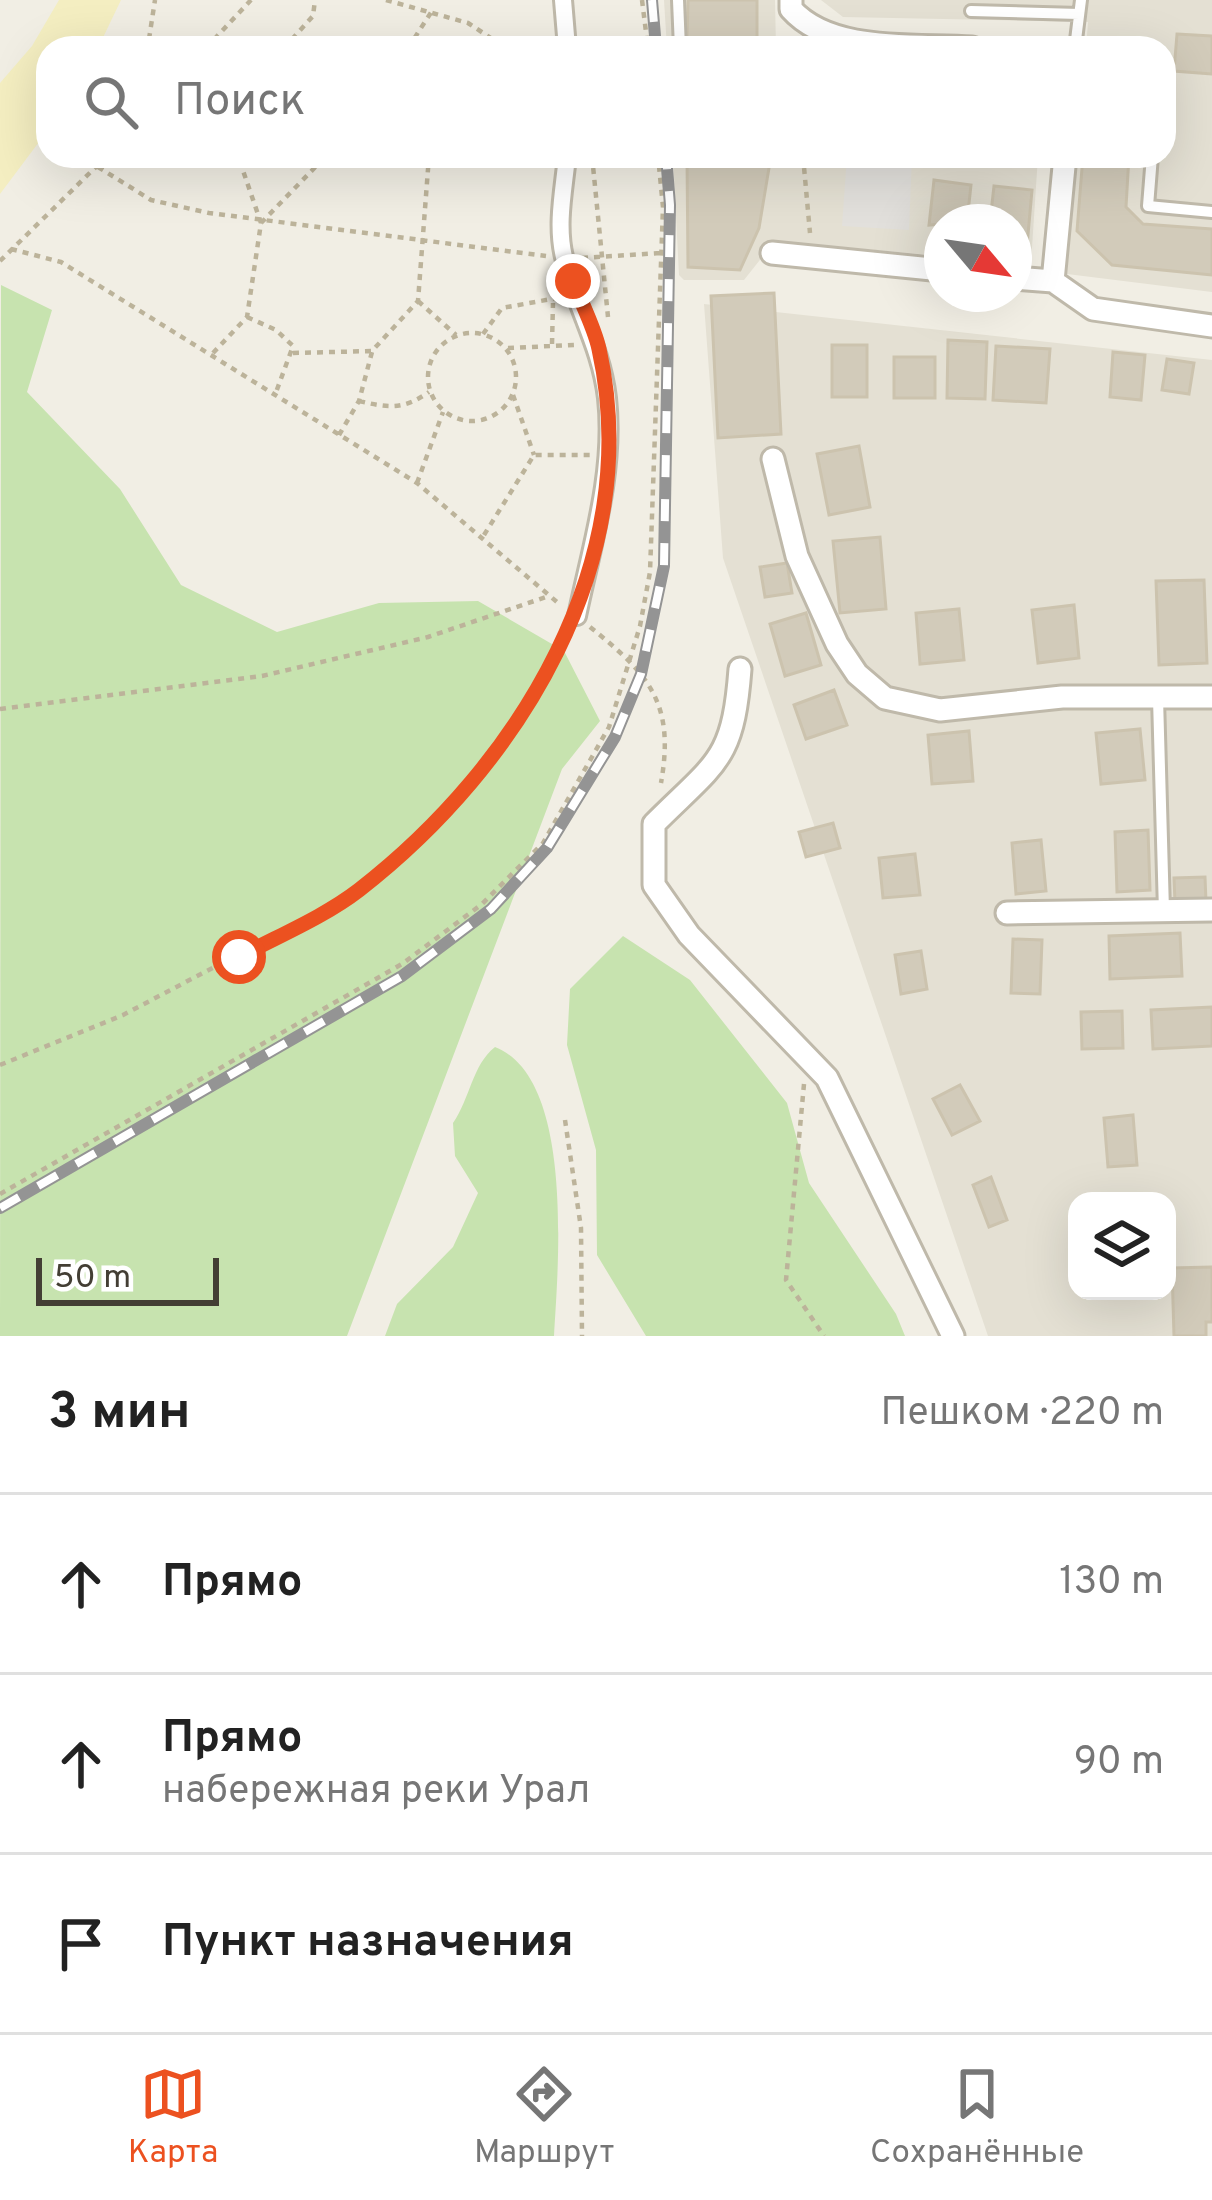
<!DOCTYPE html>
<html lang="ru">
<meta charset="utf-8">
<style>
body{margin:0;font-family:Overpass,sans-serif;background:#f2f2f2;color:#222}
.controls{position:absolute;right:36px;bottom:36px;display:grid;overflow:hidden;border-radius:24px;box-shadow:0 12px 48px #0002}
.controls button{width:108px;height:108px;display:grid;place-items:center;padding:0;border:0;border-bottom:3px solid #e0e0e0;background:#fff;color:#222;font:60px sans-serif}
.compass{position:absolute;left:924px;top:204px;width:108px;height:108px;border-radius:50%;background:#fff;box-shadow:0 12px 48px #0002;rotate:119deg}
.scale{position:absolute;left:36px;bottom:30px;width:183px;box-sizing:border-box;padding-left:12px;border:6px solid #433e34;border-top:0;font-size:33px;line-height:42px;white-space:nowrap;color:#433e34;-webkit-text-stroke:9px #fff;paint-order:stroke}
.stop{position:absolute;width:36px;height:36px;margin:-27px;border:9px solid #ec5120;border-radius:50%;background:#fff}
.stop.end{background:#ec5120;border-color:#fff;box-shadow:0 3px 12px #0008}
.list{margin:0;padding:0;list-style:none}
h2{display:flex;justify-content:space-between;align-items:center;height:156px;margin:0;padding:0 48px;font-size:51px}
h2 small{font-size:39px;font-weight:400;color:#767676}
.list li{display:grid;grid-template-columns:78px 1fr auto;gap:36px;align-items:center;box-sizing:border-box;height:180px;padding:0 48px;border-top:3px solid #e0e0e0}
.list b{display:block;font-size:45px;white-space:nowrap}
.list p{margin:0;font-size:39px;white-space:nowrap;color:#767676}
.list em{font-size:39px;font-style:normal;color:#767676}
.icon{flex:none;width:66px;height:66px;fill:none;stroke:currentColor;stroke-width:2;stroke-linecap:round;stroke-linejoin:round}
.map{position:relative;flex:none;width:1212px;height:1336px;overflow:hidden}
.search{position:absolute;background:#fff;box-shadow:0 12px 48px #0002;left:36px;right:36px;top:36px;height:132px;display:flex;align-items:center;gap:30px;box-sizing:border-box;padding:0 42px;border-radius:36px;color:#767676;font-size:45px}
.sheet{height:696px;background:#fff}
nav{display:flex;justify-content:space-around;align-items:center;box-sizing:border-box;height:168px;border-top:3px solid #e0e0e0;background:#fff;font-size:33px;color:#767676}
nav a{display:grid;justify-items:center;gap:6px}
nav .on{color:#ec5120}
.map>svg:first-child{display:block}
.residential{fill:#e4e0d3;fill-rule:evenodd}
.green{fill:#c7e3af}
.sand{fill:#f4eec1}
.parking{fill:#e2e0dc}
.building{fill:#d2cbba;stroke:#ccc3ae;stroke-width:3}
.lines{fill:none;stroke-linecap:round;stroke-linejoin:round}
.service-casing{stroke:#bfb9aa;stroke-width:16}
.pedestrian-casing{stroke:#bfb9aa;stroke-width:22}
.minor-casing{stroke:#bfb9aa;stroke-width:27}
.path{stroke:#bcb39a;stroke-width:4.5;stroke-dasharray:6 6;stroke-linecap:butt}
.service{stroke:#fff;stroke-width:10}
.pedestrian{stroke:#fff;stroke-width:16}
.minor{stroke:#fff;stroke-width:21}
.rail-casing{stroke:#949494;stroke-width:12}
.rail{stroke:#fff;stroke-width:8;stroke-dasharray:22;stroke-linecap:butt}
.route{stroke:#ec5120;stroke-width:15}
</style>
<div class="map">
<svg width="1212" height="1336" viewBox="0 0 1212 1336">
<rect width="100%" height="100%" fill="#f1eee4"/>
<path class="residential" d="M664,0H775L776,48H667Z
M821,0H1212V292L1067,274L1077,156H1164V48H1086L1088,22L843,17Z
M673,156H1038L1031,263L1014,262V222H942V256L775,241L744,280H684L679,275Z
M704,304L1212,360V1336H988L723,558ZM1077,1201H1167V1291H1077Z"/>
<path class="green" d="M1,285L52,310L27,392L120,489L181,585L277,632L379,603L478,601L564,651L600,721L562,769L347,1336H0Z
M623,936L690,980L787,1103L809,1183L896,1314L905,1336H646L597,1255L596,1150L567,1045L570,989Z
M495,1047C575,1078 558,1266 554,1336H385L397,1304L453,1247L478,1193L455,1156L453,1123C470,1099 472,1065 495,1047Z"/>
<path class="sand" d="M59,0H121L98,48H48V130L0,194V83L32,46Z"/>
<path class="parking" d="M847,156H912L909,230L842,226Z"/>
<path class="building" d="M688,0H757V41H687Z
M1177,34L1212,36V74L1174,71Z
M687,156H771L759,228L740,270L688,267Z
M1083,156H1129L1126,207L1143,224L1212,229V275L1112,265L1077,231Z
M934,180L971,185L967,222L929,225Z
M994,186L1032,190L1027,246L1014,245V222H990Z
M774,293L781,434L718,438L711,296Z
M948,340L987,342L985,399L947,398Z
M832,345H867V397H832Z
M996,346L1050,349L1046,403L993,400Z
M1113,352L1145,355L1141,400L1110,397Z
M894,357H935V398H894Z
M1167,359L1194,363L1189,394L1162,390Z
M859,446L870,507L829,515L817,454Z
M880,537L886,609L840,613L833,541Z
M787,563L792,593L765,597L760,567Z
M1204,580L1207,663L1159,665L1156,581Z
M1074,605L1079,658L1038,663L1032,610Z
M959,609L964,660L920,664L916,613Z
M806,613L821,665L785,676L770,624Z
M834,690L847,725L806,739L794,705Z
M1140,729L1145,780L1101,784L1096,733Z
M969,731L973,781L932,784L928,735Z
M833,823L840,848L806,857L799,832Z
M1148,830L1150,890L1117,892L1115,832Z
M1041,840L1046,891L1016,894L1012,843Z
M915,854L920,895L883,898L879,858Z
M1205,877L1206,902L1175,903L1174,878Z
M1180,933L1182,976L1110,979L1109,936Z
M1013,939L1042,940L1040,994L1011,993Z
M921,951L927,989L901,994L895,955Z
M1212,1007V1046L1153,1049L1151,1010Z
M1122,1011L1123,1048L1082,1049L1081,1012Z
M960,1085L980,1121L952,1135L933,1099Z
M1133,1115L1137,1165L1108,1167L1104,1118Z
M991,1177L1007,1220L989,1227L973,1185Z
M1212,1267V1322H1206V1336H1174L1172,1268Z"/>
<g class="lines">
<defs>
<path id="service" d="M678,0L680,48
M971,11L1079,14
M1075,48L1081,0
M1152,156L1148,206L1212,212
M1158,698L1164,911"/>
<path id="pedestrian" d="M563,0L567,48
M567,156C564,189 556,224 564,257C575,306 601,346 607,398C615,471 592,545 577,616"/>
<path id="minor" d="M791,0V9C831,54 916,44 972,48
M772,253L942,270
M1014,278L1053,281L1093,309L1212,326
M1053,281L1065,156
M773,459L797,556L837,644L857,674L885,698L940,710L1062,697H1212
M740,669C733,761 717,761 654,824V885L689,935L827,1078L953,1336
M1007,913L1212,910"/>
</defs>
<use href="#service" class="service-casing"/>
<use href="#pedestrian" class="pedestrian-casing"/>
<use href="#minor" class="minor-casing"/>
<path class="path" d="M386,0L468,23L506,48
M642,0L648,48
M149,39L155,0
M146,48L149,39L156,48
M206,48L251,0
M284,48L313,16L315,0
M408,48L432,11
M592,156L608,317
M803,156L810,233
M98,167L151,200L209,213L546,256
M261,223L326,156
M11,249L61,262L417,483L557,602
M582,258L660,253
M0,261L107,156
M418,301L456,335
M247,317L276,330L293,346L275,395
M428 377a44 44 0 1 1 88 0a44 44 0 1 1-88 0Z
M483,334L502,308L557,298
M552,344L553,303
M508,348L574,345
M213,353L247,317L261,223L238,156
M293,353L372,351L418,301L429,156
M513,395L534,455
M359,401C389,408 403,410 429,392
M339,435L359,401L372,352
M417,483L443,412
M484,535L534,455H590
M590,627C650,675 675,704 661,783
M0,709L262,676L428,637L549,596
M0,1065L123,1015L357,892L459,799L535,699L567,635
M804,1084L786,1280L824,1336
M565,1120L581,1228L582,1336
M0,1194L402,964L482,904L543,843L609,727L640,626L650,572L663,207L658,156"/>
<use href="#service" class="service"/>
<use href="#pedestrian" class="pedestrian"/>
<use href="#minor" class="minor"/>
<defs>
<path id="rail" d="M652,0L656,48
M0,1208L402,976L491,909L547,848L615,737L641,674L664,566L670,205L666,156"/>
</defs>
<use href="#rail" class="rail-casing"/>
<use href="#rail" class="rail"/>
</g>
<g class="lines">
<path class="route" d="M239,957C278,936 324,917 359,890C520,765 646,560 599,349C594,326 581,303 573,281"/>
</g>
</svg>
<div class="controls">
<button><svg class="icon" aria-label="layers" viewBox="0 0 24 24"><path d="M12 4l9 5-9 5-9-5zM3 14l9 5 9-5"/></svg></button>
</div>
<svg class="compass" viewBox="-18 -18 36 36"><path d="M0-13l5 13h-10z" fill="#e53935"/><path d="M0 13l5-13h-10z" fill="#767676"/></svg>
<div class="scale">50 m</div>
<div class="stop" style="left:239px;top:957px"></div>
<div class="stop end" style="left:573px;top:281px"></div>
<div class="search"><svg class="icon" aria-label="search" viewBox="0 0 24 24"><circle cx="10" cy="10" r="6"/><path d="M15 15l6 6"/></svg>Поиск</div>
</div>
<section class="sheet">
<h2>3 мин<small>Пешком · 220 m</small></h2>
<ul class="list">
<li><svg class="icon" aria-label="ahead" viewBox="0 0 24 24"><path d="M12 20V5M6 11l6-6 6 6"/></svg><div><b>Прямо</b></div><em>130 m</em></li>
<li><svg class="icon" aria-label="ahead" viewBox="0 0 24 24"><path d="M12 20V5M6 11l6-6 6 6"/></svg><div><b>Прямо</b><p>набережная реки Урал</p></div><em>90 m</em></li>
<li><svg class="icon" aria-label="arrive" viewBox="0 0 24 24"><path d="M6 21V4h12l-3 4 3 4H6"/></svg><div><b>Пункт назначения</b></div></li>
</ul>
</section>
<nav>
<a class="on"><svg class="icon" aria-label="map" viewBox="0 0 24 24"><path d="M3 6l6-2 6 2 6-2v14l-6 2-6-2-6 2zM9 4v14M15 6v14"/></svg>Карта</a>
<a><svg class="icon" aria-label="directions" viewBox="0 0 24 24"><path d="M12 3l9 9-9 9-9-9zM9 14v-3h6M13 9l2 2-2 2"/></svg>Маршрут</a>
<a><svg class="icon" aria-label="saved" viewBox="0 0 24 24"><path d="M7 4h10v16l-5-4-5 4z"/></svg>Сохранённые</a>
</nav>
